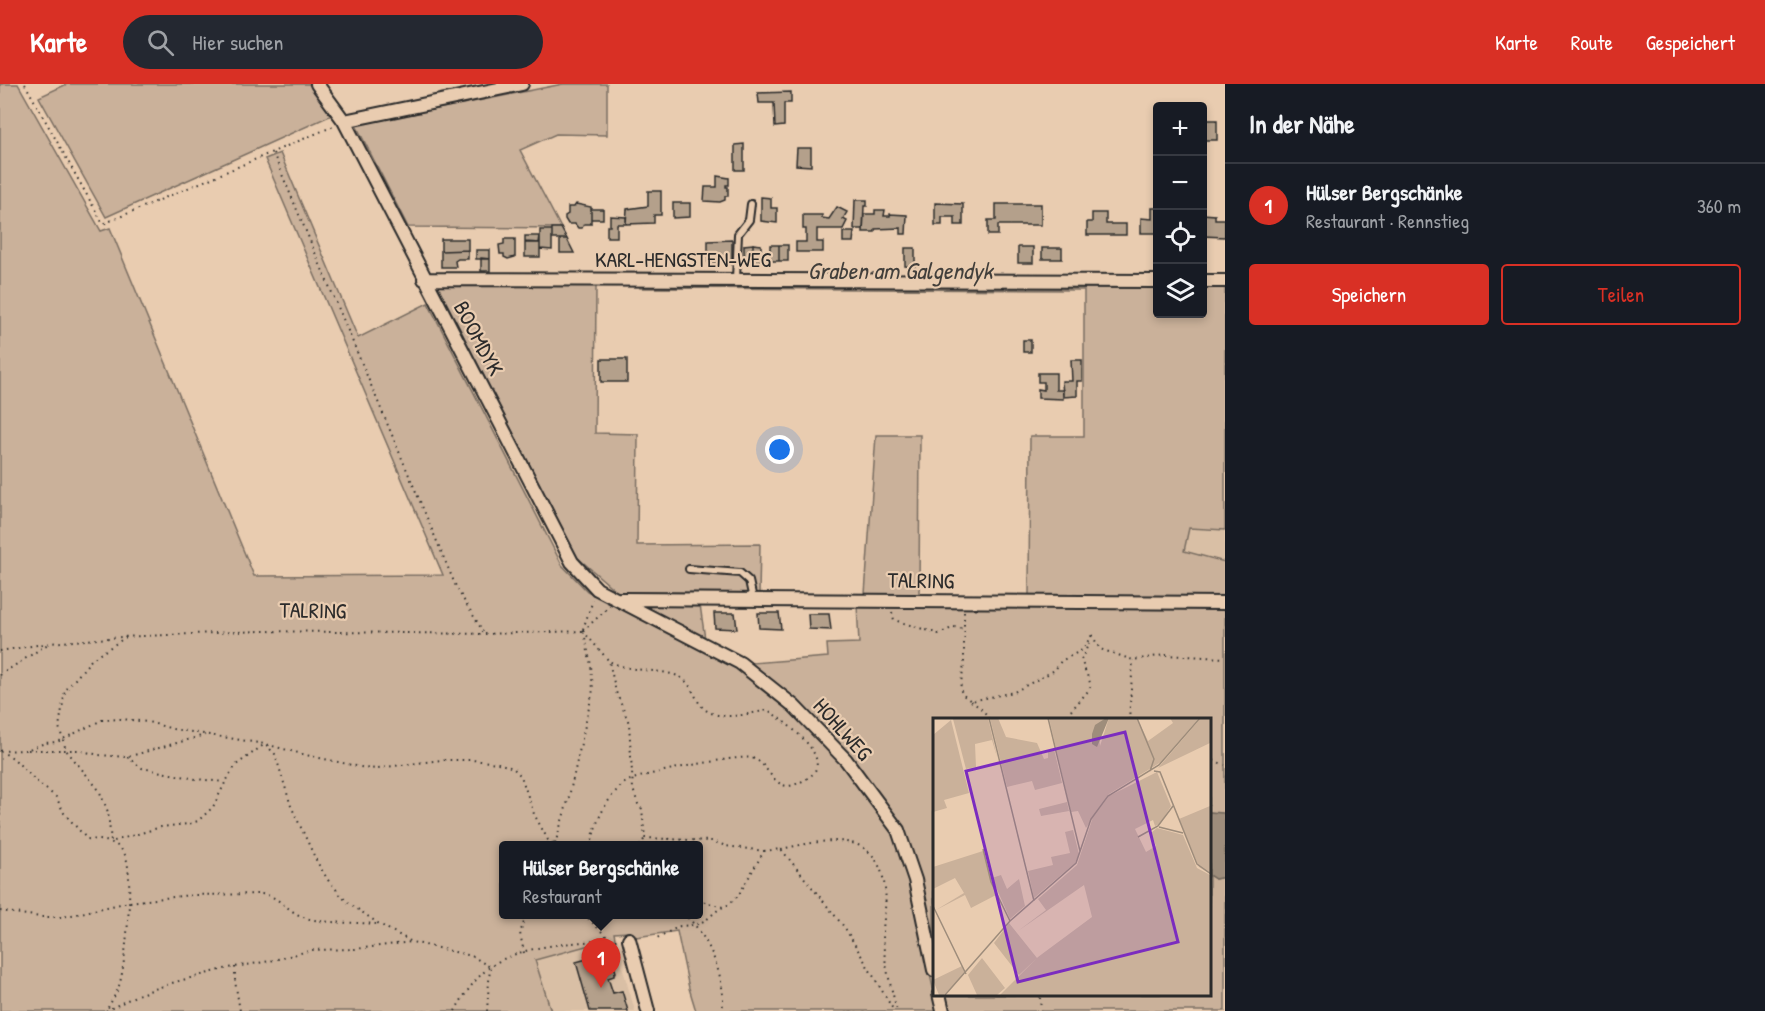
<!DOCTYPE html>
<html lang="de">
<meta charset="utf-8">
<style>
body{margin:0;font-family:"Patrick Hand",sans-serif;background:#242831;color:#f1f3f6}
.controls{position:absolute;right:18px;top:18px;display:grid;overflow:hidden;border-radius:6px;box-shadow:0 3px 9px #0003}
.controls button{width:54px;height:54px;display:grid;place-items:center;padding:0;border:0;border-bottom:2px solid #363941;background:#171b24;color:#f1f3f6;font:30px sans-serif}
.you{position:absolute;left:780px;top:366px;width:21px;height:21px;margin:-15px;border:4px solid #fff;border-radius:50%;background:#1a73e8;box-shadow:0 0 0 9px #1a73e833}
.badge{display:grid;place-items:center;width:39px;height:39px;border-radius:50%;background:#d93025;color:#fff;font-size:20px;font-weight:700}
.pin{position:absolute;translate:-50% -50px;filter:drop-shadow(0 2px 3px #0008)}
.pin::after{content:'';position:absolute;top:32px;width:21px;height:18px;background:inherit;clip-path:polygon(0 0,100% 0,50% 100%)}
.popup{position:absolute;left:499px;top:757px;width:204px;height:78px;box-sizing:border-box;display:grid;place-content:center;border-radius:6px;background:#171b24;filter:drop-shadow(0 2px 4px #0005);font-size:20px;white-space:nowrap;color:#9ea1a6}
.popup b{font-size:22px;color:#f1f3f6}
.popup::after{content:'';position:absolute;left:50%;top:100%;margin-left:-12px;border:12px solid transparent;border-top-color:#171b24}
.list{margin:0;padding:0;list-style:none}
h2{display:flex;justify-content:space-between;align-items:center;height:78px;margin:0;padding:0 24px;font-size:26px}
h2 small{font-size:20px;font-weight:400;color:#9ea1a6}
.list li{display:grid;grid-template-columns:39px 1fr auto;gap:18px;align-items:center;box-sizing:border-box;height:84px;padding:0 24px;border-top:2px solid #363941}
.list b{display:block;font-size:22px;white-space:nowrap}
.list p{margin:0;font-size:20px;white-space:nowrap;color:#9ea1a6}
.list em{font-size:20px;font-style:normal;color:#9ea1a6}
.actions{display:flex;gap:12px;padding:18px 24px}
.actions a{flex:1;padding:14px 0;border:2px solid #d93025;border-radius:6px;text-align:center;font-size:21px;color:#d93025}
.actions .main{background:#d93025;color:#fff}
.icon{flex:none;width:33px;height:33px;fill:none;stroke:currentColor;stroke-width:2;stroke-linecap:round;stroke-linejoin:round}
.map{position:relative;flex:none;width:1225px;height:927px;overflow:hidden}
header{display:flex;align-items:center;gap:36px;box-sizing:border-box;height:84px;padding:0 30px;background:#d93025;color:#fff}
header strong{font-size:28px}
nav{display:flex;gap:33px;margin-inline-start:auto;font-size:21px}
.search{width:420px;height:54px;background:#242831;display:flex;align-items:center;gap:15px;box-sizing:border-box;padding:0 21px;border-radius:33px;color:#9ea1a6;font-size:22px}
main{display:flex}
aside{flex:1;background:#171b24}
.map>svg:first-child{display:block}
.built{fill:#d9bfa5}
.green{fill:#cab19a;stroke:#7a6e62;stroke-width:1.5;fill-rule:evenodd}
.water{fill:#9e8d7b;stroke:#70665b;stroke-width:1.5}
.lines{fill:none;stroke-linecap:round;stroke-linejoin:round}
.stream{stroke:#70665b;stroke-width:3}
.building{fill:#b4a08b;stroke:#2b2b2b;stroke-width:1.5}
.lane-casing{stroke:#2b2b2b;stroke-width:10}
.street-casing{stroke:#2b2b2b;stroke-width:16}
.path{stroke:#2b2b2b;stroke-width:2;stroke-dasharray:1.5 4.5;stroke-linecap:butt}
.lane{stroke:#e9ccb0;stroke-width:6}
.street{stroke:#e9ccb0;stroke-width:12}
.labels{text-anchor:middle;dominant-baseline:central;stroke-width:4.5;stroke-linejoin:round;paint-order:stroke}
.street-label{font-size:22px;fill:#2b2b2b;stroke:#e9ccb0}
.water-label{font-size:24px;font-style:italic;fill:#423f3b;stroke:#e9ccb0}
.inset-road{fill:none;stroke:#9d8c7b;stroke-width:1.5}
.view{fill:#7b2cbf;fill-opacity:0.15;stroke:#7b2cbf;stroke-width:3}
.inset-edge{fill:none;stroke:#2b2b2b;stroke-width:3}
</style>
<header>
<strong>Karte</strong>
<div class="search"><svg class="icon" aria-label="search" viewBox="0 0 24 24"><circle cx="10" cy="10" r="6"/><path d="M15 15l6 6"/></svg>Hier suchen</div>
<nav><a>Karte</a><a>Route</a><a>Gespeichert</a></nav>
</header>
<main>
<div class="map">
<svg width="1225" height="927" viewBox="0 0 1225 927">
<rect width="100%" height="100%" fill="#e9ccb0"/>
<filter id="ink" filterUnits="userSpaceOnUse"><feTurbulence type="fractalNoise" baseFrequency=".0167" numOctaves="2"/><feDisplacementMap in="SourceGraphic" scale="12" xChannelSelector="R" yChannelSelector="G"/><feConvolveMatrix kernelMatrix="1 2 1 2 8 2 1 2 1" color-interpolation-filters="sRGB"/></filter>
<g filter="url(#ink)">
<path class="built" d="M1189,444L1225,446V478L1184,468Z
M586,862L617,865L635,927H551L535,876Z"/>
<path class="green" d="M0,0H18L101,147L110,144L254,492L443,491L265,75L280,69L358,254L428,219L562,481L587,507L707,567L746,590L803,637L865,707L894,749L910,798L938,927H696L689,904L677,847L636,853L628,848L614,849L617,865L586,862L535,876L551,927H0ZM504,762H698V830H504Z
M67,0H309L332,31L106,133L39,13Z
M563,0H607V51L556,50L520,66L561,144L408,143L356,41Z
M640,199L1157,201L1158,230H1202L1203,201H1225V446L1189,444L1184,467L1225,478V514L1029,511L1030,352H1084V206L640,204Z
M438,202H596L595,349L638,350L637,461L760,460L759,509L617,508L577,473Z
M876,351H920L919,510H865Z
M635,520L700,521L705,555Z
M857,520L1225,526V731L1209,728L1208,636H934V859L906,751L851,671L751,579L828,573L827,560L859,559Z
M1209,791L1215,795L1225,793V927H949L945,911L1208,910Z"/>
<path class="water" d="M1209,728L1223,729L1225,731V793L1215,795L1209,791Z"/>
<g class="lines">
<path class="stream" d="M643,202L1158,203
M1202,203H1225"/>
</g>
<path class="building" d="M791,8V19H784V42L775,43L774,19H759L758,9Z
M1202,36H1217V56H1202Z
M744,60V86H735V61Z
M797,64H811V82L796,81Z
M717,92L729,94V101H726V103H728V112H725V116L720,118L704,117L705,103H717Z
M648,107H661V131H654V139L626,140L627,125L648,122Z
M761,113L771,114V124H777V139L761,137Z
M855,116H867V122H864L863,145H854Z
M673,119H690V133L673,134Z
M935,119L963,120V141H955V133H942V141H935Z
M576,120L591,123V140H584L582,144H578L575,140H568L565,135V132L568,130V123H574Z
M996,120H1041V141H998V151H988V136H996Z
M837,123L847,128L843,135L847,137L843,145H817V158H823V168H796V158H806V145H803V131H822V134L829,135Z
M1152,124H1158V149H1141V134L1152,135Z
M591,125H603V135H591Z
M875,126H885L884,132H890V130L907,131L906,150H901V144L875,145V148H863L864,130H875Z
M1092,129H1106V140H1126V151H1087V138H1092Z
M1202,130L1215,131V135H1225V153L1202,152Z
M610,132L626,133V140H617V153H607V142H610Z
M552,144H561L567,155H552Z
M540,146H552V166L540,165Z
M843,148H854L853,158H843Z
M525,152H540L539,159H525Z
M441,155H468V166L441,167Z
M504,155H515V173L508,175L504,173V170H500L499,161L504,160Z
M560,155H567L574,169H560Z
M732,156V178H708V157Z
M525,158L540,159V173H525Z
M753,160L761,161V177H753Z
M753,160V177H744V161Z
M770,161H779V177H770Z
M779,161H788V177H779Z
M1018,163H1033V179H1018Z
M905,164H915V183L905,182Z
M1042,164H1062V175H1042Z
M468,166V175H458L455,177L456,183H441V167Z
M476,166H490V175H476Z
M481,174L490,175V187H481Z
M1023,256H1031V268H1023Z
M601,275H627V298H601Z
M1071,276H1082V297H1077V312L1063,313L1062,297H1072Z
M1038,289H1056V306H1063V315L1038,314V305L1044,306V298H1038Z
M714,529H735L737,545L715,544Z
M758,529H779L781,545L759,544Z
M808,530H829L831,546L809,545Z
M598,872L601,882L613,879L616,888L614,889V892L608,894L613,909L622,907L628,927H590L576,878Z"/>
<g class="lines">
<defs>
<path id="lane" d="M736,195L738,150L749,136L751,120
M689,485L740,489L749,497L753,515"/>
<path id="street" d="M317,0L344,37L572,478L597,505L740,579L794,622L846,676L898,746L915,796L934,886
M344,37L522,0
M424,195L1158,197
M1202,197H1225
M620,515L1225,519
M629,855L648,927
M939,910L943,927"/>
</defs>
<use href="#lane" class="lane-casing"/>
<use href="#street" class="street-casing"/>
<path class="path" d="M25,0L103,140L334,42
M273,69L457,505L484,549
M892,528L894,536L939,550L954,543L964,545V580L960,605L963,611L971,617L1014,608L1055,586L1061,577L1082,566L1092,551
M964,528V545
M583,545L593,516
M583,547L609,577L616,608L629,639L633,705L638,720L642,725L645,754L712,757L726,762L764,767L738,812L728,821L719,825L706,836L695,841L680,842L657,854
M583,547L610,522
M1092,551L1100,565L1133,576L1165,571L1225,574
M126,553L92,575L65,607L59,643L66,666L99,706L108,728L111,758L161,743L188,740L198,737L213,723L225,699L236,681L265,660L275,670L291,722L317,778L328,796L346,817L379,840L412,858
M0,567L50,559L121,553L260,547L484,550L583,547
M0,591L48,560
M971,617L984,627L989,636
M1063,636L1088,607L1091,601L1081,576L1089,559
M1129,636L1133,576
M28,666H78L99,671L127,673L205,651
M0,667L26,666L45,659L57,658L102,636L122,635L148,638L173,645L265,660L306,671L370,685L441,676H472L498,679L513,684L521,692L534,730L548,756L557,762
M0,667L13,674L36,697L56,713L64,729L87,755C101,756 116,756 124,769C135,786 126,872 121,894C119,906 112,916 106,927
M127,673L142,684L196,695L224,698
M1208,674L1225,681
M0,724V746
M669,754L672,762
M555,760L568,717L593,606L591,581L584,549
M592,762C593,740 608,711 626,698C636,691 740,670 752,674C767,678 771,700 787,702C794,702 801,698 808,694C838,674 783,637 768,626C747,630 711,641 698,617C693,608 689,597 678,592C656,584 631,589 609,577
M640,762L645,754
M781,765C825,756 878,742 885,805C887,820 883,835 883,850C883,876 891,902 897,927
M764,767L781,765L845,844L894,927
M698,816L723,823
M0,827L41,833H63L129,818L191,811L261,810C279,811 287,828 306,834C326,840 355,838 376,840
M584,830L610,856
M683,830C707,847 728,898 722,927
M524,869L520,849L527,830
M235,883V897L240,927
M106,927L137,911L175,898L228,884L270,877L312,866L355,865L412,858L472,872L490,883
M455,927C464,911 475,894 490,883C521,860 580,858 617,856
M487,927L490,883
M1041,927L1040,914L1042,910"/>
<use href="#lane" class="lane"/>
<use href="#street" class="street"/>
</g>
</g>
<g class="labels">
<g class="street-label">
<text x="683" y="175">KARL-HENGSTEN-WEG</text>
<text transform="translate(479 254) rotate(62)">BOOMDYK</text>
<text transform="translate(921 496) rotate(1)">TALRING</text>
<text transform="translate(313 526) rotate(1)">TALRING</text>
<text transform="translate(843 645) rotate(48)">HOHLWEG</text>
</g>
<g class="water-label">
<text x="900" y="186">Graben am Galgendyk</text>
</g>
</g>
<g transform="translate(933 634)">
<rect width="278" height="278" fill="#e9ccb0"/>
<path d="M55,0L64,39L59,22L42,26L43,49L33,51L20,1ZM57,0H65L73,19L104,25L111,41L115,40V32L121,31L129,65L102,72L99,63L74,69ZM116,0H173L165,7L167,28L176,0H204L215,23L240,5L237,0H266L228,44L176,76L153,110L145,93L138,94ZM268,0H277V25L225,50ZM18,2L36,75L11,82L14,90L0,94V17ZM224,54L238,88L227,106L222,108L220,102L202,111L213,134L223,128L218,115L224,110L250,117L264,150L277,157V277H67L105,239L159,199L151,167L85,213L113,192L105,181L144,147L160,99L176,78ZM134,84L136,93L108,98L106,91ZM277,88V156L266,149L246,101ZM140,112L146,136L142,145L101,180L95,153L120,147L118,139L137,135L132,114ZM50,133L63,177L38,190L32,177L3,192L31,175L22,160L0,171V149ZM68,157L74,171L86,161L92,188L77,201L59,160ZM76,205L104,240L86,257L61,225ZM49,240L72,270L64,277H44L35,257ZM29,248L32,255L11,277H6L0,262Z" fill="#cab19a"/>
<path d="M173,0H176L164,29L159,26V16L162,7Z" fill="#9e8d7b"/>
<path class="inset-road" d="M56,0L101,183M115,0L147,133M204,0L221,41L217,53M221,53L227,54L264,146L278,156M226,109L250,115M205,119L225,108L240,88M50,131L58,164L77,203M0,188L33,256M12,277L77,203L143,145L158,101L175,78L226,47L267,0"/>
<path class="view" d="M192,14L245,224L85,264L33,53Z"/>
<rect width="278" height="278" class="inset-edge"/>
</g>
</svg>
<div class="controls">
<button>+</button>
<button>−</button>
<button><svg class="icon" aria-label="locate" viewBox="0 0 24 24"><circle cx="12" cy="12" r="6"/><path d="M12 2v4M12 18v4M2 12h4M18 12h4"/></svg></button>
<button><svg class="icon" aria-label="layers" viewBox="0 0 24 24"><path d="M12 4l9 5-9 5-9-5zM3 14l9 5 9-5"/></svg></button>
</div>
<div class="you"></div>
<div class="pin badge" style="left:601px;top:904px">1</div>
<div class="popup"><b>Hülser Bergschänke</b>Restaurant</div>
</div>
<aside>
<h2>In der Nähe<small></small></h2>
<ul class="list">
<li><span class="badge">1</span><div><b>Hülser Bergschänke</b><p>Restaurant · Rennstieg</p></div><em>360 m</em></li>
</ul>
<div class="actions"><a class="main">Speichern</a><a>Teilen</a></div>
</aside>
</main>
